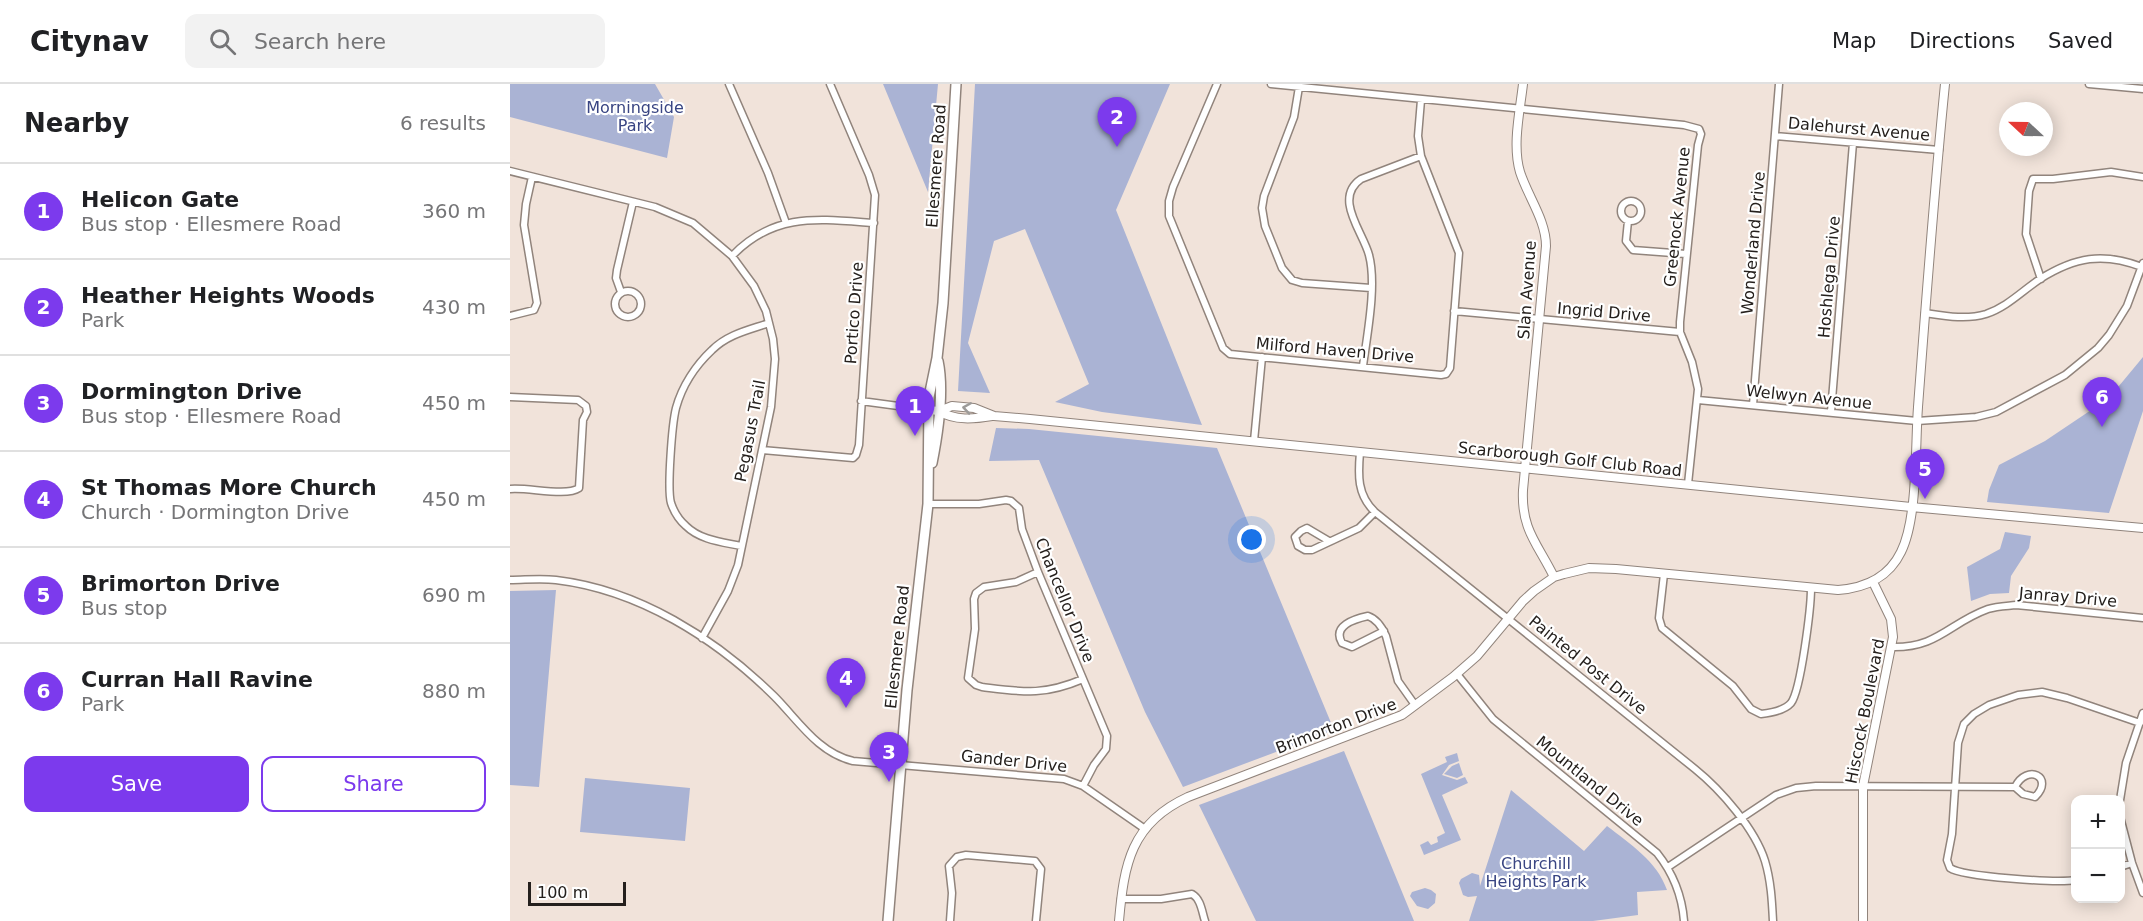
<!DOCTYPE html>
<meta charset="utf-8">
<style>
body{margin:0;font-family:"DejaVu Sans",sans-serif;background:#f2f2f2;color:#202124}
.controls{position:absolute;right:18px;bottom:18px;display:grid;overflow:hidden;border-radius:12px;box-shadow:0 3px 15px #0003}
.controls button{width:54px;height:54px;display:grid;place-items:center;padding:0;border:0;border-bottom:2px solid #e0e0e0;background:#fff;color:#202124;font:30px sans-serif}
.compass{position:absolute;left:1489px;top:18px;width:54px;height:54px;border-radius:50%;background:#fff;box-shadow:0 3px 15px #0003;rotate:292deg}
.scale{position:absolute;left:18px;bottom:15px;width:98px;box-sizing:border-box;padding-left:6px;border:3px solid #25201d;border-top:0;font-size:16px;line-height:21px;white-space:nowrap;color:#25201d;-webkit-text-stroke:4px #fff;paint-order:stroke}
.you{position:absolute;left:742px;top:456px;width:21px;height:21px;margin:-15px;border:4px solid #fff;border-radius:50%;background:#1a73e8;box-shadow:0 0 0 9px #1a73e833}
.badge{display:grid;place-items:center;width:39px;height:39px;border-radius:50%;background:#7c3aed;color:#fff;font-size:20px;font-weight:700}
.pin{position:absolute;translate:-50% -50px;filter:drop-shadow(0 2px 3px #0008)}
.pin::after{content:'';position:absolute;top:32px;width:21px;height:18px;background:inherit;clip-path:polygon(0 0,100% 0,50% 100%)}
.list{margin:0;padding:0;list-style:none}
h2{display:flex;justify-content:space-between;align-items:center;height:78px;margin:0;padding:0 24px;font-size:26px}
h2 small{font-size:20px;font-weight:400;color:#757577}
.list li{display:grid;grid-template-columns:39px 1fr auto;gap:18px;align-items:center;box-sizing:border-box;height:96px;padding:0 24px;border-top:2px solid #e0e0e0}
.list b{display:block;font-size:22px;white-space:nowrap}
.list p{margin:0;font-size:20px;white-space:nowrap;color:#757577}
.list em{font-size:20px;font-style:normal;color:#757577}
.actions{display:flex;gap:12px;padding:18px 24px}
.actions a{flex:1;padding:14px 0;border:2px solid #7c3aed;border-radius:12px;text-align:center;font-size:21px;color:#7c3aed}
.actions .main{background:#7c3aed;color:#fff}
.icon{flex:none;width:33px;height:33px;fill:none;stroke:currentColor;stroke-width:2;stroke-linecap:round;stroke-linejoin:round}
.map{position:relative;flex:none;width:1633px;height:837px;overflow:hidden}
header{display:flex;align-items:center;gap:36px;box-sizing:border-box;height:84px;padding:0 30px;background:#fff;border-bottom:2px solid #e0e0e0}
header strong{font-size:28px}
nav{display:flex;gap:33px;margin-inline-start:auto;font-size:21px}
.search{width:420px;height:54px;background:#f2f2f2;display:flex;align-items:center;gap:15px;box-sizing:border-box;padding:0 21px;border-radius:12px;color:#757577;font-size:22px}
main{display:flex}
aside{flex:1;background:#fff}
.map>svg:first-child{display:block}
.green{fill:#aab3d4}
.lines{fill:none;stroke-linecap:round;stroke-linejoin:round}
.minor-casing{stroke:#91847c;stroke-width:9}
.tertiary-casing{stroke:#91847c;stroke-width:10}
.secondary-casing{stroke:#91847c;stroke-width:12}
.minor{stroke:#fff;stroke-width:6}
.tertiary{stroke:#fff;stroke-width:8}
.secondary{stroke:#fff;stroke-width:9}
.oneway{stroke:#9d9b99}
.labels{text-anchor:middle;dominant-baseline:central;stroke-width:4.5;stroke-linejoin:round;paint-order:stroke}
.park-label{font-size:16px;fill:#394583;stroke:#fff}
.street-label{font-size:16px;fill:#25201d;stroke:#fff}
</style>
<header>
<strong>Citynav</strong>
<div class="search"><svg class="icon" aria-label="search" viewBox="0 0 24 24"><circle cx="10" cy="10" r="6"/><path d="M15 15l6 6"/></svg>Search here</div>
<nav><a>Map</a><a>Directions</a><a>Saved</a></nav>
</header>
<main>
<aside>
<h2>Nearby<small>6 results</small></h2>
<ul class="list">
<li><span class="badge">1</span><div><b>Helicon Gate</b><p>Bus stop · Ellesmere Road</p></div><em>360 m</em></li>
<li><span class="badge">2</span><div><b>Heather Heights Woods</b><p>Park</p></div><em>430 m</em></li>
<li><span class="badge">3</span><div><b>Dormington Drive</b><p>Bus stop · Ellesmere Road</p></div><em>450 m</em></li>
<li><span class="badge">4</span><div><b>St Thomas More Church</b><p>Church · Dormington Drive</p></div><em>450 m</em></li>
<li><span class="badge">5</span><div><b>Brimorton Drive</b><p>Bus stop</p></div><em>690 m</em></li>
<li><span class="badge">6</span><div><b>Curran Hall Ravine</b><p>Park</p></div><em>880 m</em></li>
</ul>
<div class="actions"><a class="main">Save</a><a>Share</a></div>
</aside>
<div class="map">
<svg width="1633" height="837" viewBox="0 0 1633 837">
<rect width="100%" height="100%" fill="#f1e3da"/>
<path class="green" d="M0,0H145L164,33L157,74L0,33Z
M373,0H428L418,108Z
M465,0H660L606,126L692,341L592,328L545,318L579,300L515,145L484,157L458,259L480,309L448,307Z
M1633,273V327L1599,429L1477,418L1479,406L1489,381L1535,357L1599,314Z
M486,344L519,345L707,364L824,646L673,703L635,628L529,376L479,377Z
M1495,448L1521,452L1519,464L1501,492L1499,509L1480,510L1461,517L1457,483L1490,465Z
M46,506L29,703L0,701V507Z
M834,667L904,837H746L689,721Z
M947,669L949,677L939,681L932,691L947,696L955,693L958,699L932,711L951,756L914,771L910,761L918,757L921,761L928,758L927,753L935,749L911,690L937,678L935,673Z
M949,679L953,691L947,694L934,690L942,682Z
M75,694L180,704L175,757L70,748Z
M1001,706L1074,767L1097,742C1120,760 1147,777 1157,806L1127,808L1128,831L1083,837H959L967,812L958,813L953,811L949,799L951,795L962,789L969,791L970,802Z
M915,804L921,806L926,810L925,819L918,825L907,822L900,812L902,808Z"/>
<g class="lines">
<defs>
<path id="minor" d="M219,0L258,89L276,139
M707,0L663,103L659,117V132L713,264L720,270L931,291L936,290L940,284L949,169L911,72L908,52L911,16
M761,0L1174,41L1189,45L1191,50L1188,61L1170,238V248L1182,278L1188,305L1178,400
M1579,0L1633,5
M789,3L784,33L754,112L752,124L755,142L772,184L782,196L792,199L861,204
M1265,52L1429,66
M0,87L145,123L183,139L222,172L244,202L256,227L263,255L265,275L261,323L228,481L218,507L192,554
M1111 127a10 10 0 1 1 20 0a10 10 0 1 1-20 0Z
M1118,137L1116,157L1123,166L1176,170
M222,172C264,128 309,135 364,139
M1531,195L1516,150L1519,107L1523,95H1543L1601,88L1633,93
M105 220a13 13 0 1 1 26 0a13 13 0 1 1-26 0Z
M111,208L106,194L107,186L123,118
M944,227L1170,248
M1415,229C1435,232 1456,236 1476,230C1497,223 1512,207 1530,195C1565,173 1593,168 1632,183
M0,232L24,226L27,219L14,141L16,120L22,93
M853,282C857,251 867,201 859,171C853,148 823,114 851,95L911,72
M0,313L68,316L76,322L77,328L73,336L69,404C56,413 18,403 0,405
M1188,316L1407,337L1466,333L1486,328L1555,291L1588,264L1599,251L1617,222L1633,179
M351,317L418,326
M1243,321L1269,0
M1321,328L1343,59
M744,357L752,273
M252,366L343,374L346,371L349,361L365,111L359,91L320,0
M850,368C848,391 847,411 865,428L1185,685C1211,706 1245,745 1255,777C1261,797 1262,817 1263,837
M418,420H469L496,416L501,417L509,424L512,445L528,488L597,652L596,665L584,681L573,702
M819,457L797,444L791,447L785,453L788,462L795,466H802L849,444L865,428
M231,462C212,458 190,456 176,442C169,436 164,428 161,419C157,405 162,340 166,324C172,302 186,281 202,266C218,250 239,246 259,239
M528,488L506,498L474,503L466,509L464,515L465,545L458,594L466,601L472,603C513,608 533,612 573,595
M1154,490L1149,534L1152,544L1223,602L1241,625L1251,630C1260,629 1274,627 1281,619C1291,606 1301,523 1301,504
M0,496C15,496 30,494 46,496C129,506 205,554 264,612C288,636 308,669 343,677L554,695L573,702L635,745
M874,547L842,563L832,559C822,542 844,535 858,532C867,535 872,543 876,552L888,597L905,621
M1382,563C1428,564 1439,539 1478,525C1487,522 1497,522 1506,521L1633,534
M947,590L983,635L1147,769C1163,789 1172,811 1174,837
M1610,716L1616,679L1633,629
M1610,733L1622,779L1633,809
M1158,783L1266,711L1286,704L1306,702L1505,703L1513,710L1525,713C1545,693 1517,679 1505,703
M1610,783L1622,779
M1566,796C1547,799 1453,793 1440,784L1437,776L1442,750L1448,659L1454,640L1464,630L1479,621L1508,611L1532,608L1557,614L1630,639
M611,815H651L682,810C691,815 692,828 695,837
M440,837L442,809L439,782L447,773L456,771L525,777L531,785L526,837"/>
<path id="tertiary" d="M1013,0C1010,27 1002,61 1010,88C1018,113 1036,136 1036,162L1013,406C1011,446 1028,460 1044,493
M418,326L429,327L442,322L464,324L484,332L520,335L1401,423L1633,444
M429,327C445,337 464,335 482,332
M609,837C614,780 621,739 678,713L892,631L943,593L967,572L1013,517L1024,507L1044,493L1054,490L1079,484L1106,485L1328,506C1355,504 1379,493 1391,468C1408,434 1405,363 1408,323C1416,216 1424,108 1435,0
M1353,837V702L1383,553L1381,535L1363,498"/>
<path id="secondary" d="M422,379C428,349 434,306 428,277
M378,837L397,606L418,420L419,313L427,274L433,219L446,0"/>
</defs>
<use href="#minor" class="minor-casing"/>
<use href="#tertiary" class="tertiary-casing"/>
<use href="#secondary" class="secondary-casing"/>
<use href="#minor" class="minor"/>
<use href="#tertiary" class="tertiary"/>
<use href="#secondary" class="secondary"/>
</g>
<defs><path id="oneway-chevron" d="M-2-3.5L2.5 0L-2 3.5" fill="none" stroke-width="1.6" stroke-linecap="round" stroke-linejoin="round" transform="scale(1.5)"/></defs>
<use class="oneway" href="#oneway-chevron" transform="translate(457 324) rotate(-171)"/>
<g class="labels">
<g class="park-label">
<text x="125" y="23">Morningside<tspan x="125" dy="18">Park</tspan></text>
<text x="1026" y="779">Churchill<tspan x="1026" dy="18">Heights Park</tspan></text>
</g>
<g class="street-label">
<text transform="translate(1349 45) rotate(5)">Dalehurst Avenue</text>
<text transform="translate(426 82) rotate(-86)">Ellesmere Road</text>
<text transform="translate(1167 133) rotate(-84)">Greenock Avenue</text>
<text transform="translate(1243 159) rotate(-85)">Wonderland Drive</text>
<text transform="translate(1319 193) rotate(-85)">Hoshlega Drive</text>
<text transform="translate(1017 206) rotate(-86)">Slan Avenue</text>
<text transform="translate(1094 228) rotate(5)">Ingrid Drive</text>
<text transform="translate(344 229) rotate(-86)">Portico Drive</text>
<text transform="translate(825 266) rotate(5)">Milford Haven Drive</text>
<text transform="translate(1299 313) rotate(6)">Welwyn Avenue</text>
<text transform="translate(240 347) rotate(-79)">Pegasus Trail</text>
<text transform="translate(1060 375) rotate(6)">Scarborough Golf Club Road</text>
<text transform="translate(1558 513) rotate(5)">Janray Drive</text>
<text transform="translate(555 516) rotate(68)">Chancellor Drive</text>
<text transform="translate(387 563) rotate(-84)">Ellesmere Road</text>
<text transform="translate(1078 581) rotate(39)">Painted Post Drive</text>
<text transform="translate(1355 627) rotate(-79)">Hiscock Boulevard</text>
<text transform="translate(826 642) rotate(-21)">Brimorton Drive</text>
<text transform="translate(504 677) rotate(6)">Gander Drive</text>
<text transform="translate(1080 697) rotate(39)">Mountland Drive</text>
</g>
</g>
</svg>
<div class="controls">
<button>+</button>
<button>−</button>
</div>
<svg class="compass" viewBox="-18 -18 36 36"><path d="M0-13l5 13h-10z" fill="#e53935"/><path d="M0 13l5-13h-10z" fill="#757577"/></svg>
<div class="scale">100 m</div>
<div class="you"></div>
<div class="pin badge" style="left:405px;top:352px">1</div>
<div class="pin badge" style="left:607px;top:63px">2</div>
<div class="pin badge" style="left:379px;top:698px">3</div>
<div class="pin badge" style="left:336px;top:624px">4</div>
<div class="pin badge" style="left:1415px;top:415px">5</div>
<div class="pin badge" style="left:1592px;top:343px">6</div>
</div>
</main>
